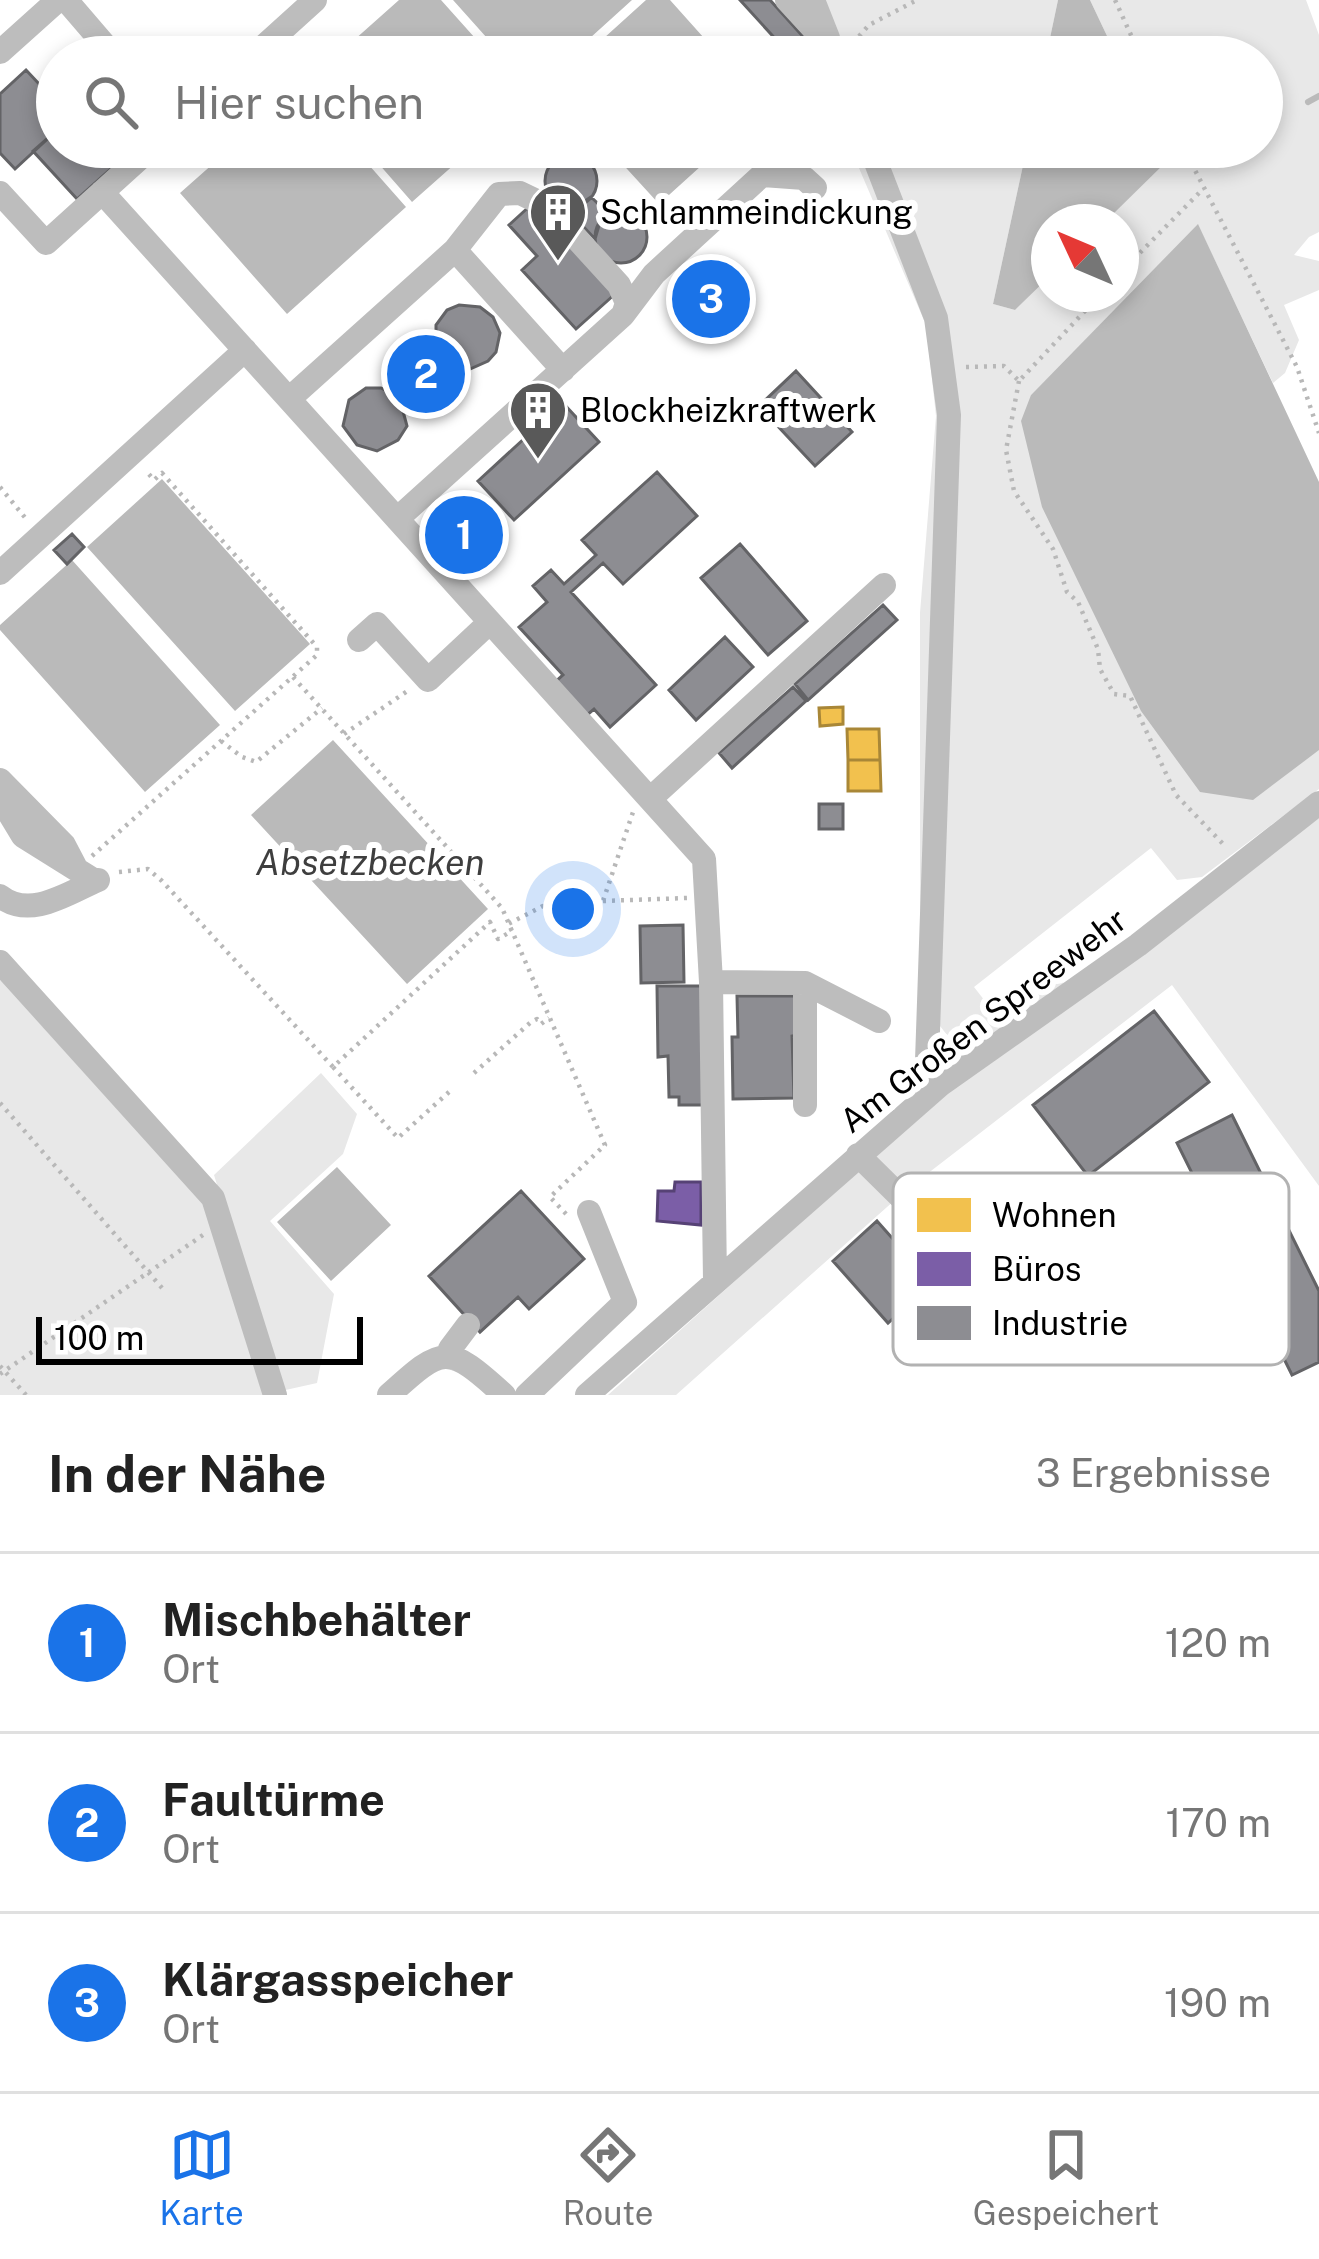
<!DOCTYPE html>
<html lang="de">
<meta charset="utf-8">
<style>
body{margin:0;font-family:"Public Sans",sans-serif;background:#f6f6f6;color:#222}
.compass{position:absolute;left:1031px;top:204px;width:108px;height:108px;border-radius:50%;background:#fff;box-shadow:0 6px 18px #0003;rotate:314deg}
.scale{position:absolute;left:36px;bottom:30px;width:327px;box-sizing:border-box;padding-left:12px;border:6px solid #000;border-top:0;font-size:33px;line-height:42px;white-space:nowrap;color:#000;-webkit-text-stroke:9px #fff;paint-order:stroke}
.you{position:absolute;left:573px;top:909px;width:42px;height:42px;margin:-30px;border:9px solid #fff;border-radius:50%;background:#1a73e8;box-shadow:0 0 0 18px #1a73e833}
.badge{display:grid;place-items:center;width:78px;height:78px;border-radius:50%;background:#1a73e8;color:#fff;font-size:39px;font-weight:700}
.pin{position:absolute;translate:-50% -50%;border:6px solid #fff;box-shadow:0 3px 12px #0006}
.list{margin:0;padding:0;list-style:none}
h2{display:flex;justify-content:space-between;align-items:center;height:156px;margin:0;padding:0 48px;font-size:51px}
h2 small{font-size:39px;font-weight:400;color:#767676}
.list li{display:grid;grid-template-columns:78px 1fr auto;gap:36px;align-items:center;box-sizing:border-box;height:180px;padding:0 48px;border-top:3px solid #e0e0e0}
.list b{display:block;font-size:45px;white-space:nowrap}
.list p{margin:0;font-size:39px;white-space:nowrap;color:#767676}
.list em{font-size:39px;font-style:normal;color:#767676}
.icon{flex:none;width:66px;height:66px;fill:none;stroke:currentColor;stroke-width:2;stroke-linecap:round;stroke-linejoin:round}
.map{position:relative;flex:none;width:1319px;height:1395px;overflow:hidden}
.search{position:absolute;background:#fff;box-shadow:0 6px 18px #0003;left:36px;right:36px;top:36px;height:132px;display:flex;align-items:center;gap:30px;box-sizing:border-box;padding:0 42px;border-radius:66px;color:#767676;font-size:45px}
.sheet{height:696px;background:#fff}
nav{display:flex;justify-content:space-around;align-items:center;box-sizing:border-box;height:168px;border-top:3px solid #e0e0e0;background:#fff;font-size:33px;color:#767676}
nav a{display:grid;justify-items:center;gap:6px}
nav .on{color:#1a73e8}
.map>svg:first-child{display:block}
.green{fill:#e8e8e8}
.water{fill:#bababa}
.homes{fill:#f2c14e;stroke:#a98737;stroke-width:3}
.offices{fill:#7b5ea7;stroke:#564275;stroke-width:3}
.industry{fill:#8d8d92;stroke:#636366;stroke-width:3}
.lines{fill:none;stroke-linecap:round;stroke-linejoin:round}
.stream{stroke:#bababa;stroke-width:6}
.path{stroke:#b8b8b8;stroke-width:4.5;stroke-dasharray:3 6;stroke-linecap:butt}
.minor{stroke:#bdbdbd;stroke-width:24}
.labels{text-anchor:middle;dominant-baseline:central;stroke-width:12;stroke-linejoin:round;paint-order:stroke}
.poi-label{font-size:33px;fill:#000;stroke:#fff;text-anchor:start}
.street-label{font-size:33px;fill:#000;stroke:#fff}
.water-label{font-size:36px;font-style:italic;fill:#3e3e3e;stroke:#fff}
.key{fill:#fff;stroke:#b2b2b2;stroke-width:3}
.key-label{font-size:33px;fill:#000}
</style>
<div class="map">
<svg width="1319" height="1395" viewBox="0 0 1319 1395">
<rect width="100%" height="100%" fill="#fff"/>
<path class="green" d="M823,0H1058L1046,57H843Z
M1090,0H1306L1319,35V232L1309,237L1294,255L1319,261V290L1284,305L1299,340L1285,373L1273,383L1198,225L1031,395L1319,749V789L1202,877L1177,880L1151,848L974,987L999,1019L1059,973L1064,984L972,1049L951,1040L940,1026L920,936V613L936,416L926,325L850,147H1027L993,304L1015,310L1049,277V294H1121V222H1105L1166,161L1160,147H1262V57H1117Z
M1319,818V1186L1172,985L905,1191L676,1395H608L931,1105Z
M0,980L210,1211L268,1395H0Z
M321,1073L357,1114L343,1154L270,1221L334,1294L317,1383L281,1391L214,1175Z"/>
<path class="water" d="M399,0H441L492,57H335Z
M453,0H632L569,57H504Z
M646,0H670L721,57H583Z
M1058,0H1090L1117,57H1046Z
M232,147H353L406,207L287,314L180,193Z
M364,147H474L412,202Z
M607,147H722L659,204Z
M1027,147H1160L1167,161L1105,222H1049V277L1015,310L993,304Z
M1198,224L1319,482V750L1253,800L1200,792L1141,711L1042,507L1021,421L1031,395Z
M162,479L310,644L235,711L87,547Z
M72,560L220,725L145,792L0,630V625Z
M333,740L488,909L407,984L251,815Z
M337,1167L391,1225L331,1281L277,1222Z"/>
<path class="homes" d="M843,707V724L820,726L819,708Z
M847,729H879L880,760H848Z
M848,760H880L881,791H848Z"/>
<path class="offices" d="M675,1182H701V1225L657,1221L658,1191H674Z"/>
<path class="industry" d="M740,0H770L807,41L791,56Z
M26,70L57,103V130L15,169L0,153V94Z
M57,130V147L133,149L77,199L33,151Z
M545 181a26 26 0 1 1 52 0a26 26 0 1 1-52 0Z
M591,197L609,214L600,222L595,239L564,206L576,207Z
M532,204L615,294L576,329L522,270L537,256L509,225Z
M595 237a26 26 0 1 1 52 0a26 26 0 1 1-52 0Z
M676 301a35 35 0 1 1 70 0a35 35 0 1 1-70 0Z
M459,305L480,307L493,317L500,333L496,352L488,361L470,369H459L445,360L438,367L450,379L420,407L406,393L400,400L407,426L398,440L377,451L357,445L343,426L349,400L366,388H381L397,396L402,389L397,384L428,353L436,361L441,356L436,344V325L447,310Z
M796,371L852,432L815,466L759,406Z
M563,403L599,442L514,520L478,481Z
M657,472L697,516L623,584L603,563L571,592L656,685L610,727L594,709L586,716L555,682L563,675L519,627L547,602L533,586L551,570L564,584L596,555L582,540Z
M437 532a27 27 0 1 1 54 0a27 27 0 1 1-54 0Z
M72,534L84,547L67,564L54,550Z
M740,544L807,621L768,655L701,578Z
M883,605L897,620L808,700L795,684Z
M725,637L753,667L696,720L669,690Z
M793,687L806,701L732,768L719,753Z
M819,804H843V829H819Z
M683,925L684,982L641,983L640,926Z
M657,986H702L704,1105H679V1097H669L668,1056L658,1057Z
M737,996H798L799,1035L792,1036L794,1098L733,1099L732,1037H738Z
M1154,1011L1209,1082L1088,1176L1033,1105Z
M1232,1115L1319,1291V1362L1292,1375L1177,1143Z
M521,1191L584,1259L529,1309L518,1297L480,1332L429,1276Z
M877,1221L932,1283L888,1323L833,1261Z"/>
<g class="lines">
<path class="stream" d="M1308,102L1319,96"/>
<path class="path" d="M1115,0L1141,57
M853,43L869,25L917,0
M1183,147L1297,367L1319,433
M1121,272L1201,191
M966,367L1004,366L1019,381L1101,294
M1019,381L1006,450L1014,491L1053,549L1067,592L1078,602L1098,649L1100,669L1114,694L1130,696L1176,795L1226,847
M0,487L27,520
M293,677L502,908L605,1145L550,1197L567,1215
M344,734L409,690
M221,741L242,757L256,762L322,708
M92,856L317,655V647L162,473L154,480L147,472
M119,872L148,869L162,881L333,1067L490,922L498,939L512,931L508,924L543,906L603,901L633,812
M603,901L687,898
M333,1067L398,1138L449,1092
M474,1073L531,1022L537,1019L541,1024L549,1018
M0,1103L162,1288
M0,1366L26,1395
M0,1374L203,1235"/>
<path class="minor" d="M66,0L115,57
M787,0L833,50
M813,0L828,38
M0,52L58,0
M252,57L315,0
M870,147L936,318L949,415L927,1061L940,1085
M102,192L704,859L711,982L715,1281
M0,193L46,243L152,147
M455,250L563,370
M289,399L455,250L499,194L520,193L547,206L619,285L627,303L623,315
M397,519L623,315L654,274L762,175L804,178L815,188
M0,573L245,350
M359,640L377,624L428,680L490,622
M0,780L64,845L75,866
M0,798L23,836L95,881
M650,799L884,585
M0,896C30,920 68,893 98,880
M0,962L213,1198L275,1395
M711,982L805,983L879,1021
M805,983V1105
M858,1155L933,1229L985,1262
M453,1358L450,1349L468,1325
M389,1395C443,1346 447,1343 504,1395
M527,1395L625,1302L589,1212
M587,1395L940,1085L1138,945L1319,803"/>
</g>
<defs>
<symbol id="building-pin" viewBox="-11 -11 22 30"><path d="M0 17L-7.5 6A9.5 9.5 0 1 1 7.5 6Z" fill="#595959" stroke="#fff"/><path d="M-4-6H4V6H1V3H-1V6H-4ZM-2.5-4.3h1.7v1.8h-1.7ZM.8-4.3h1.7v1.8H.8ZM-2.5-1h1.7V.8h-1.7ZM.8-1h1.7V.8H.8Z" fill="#fff"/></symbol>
</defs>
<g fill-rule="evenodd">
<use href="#building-pin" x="525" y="179" width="66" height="90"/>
<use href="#building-pin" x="505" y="377" width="66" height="90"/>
</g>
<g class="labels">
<g class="poi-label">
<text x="600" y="212">Schlammeindickung</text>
<text x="580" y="410">Blockheizkraftwerk</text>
</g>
<g class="street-label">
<text transform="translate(983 1020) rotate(-37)">Am Großen Spreewehr</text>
</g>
<g class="water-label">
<text x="370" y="862">Absetzbecken</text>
</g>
</g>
<rect x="893" y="1173" width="396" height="192" rx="18" class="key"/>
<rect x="917" y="1198" width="54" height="34" fill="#f2c14e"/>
<rect x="917" y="1252" width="54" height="34" fill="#7b5ea7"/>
<rect x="917" y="1306" width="54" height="34" fill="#8d8d92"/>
<g class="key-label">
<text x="992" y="1227">Wohnen</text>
<text x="992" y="1281">Büros</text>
<text x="992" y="1335">Industrie</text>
</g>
</svg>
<svg class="compass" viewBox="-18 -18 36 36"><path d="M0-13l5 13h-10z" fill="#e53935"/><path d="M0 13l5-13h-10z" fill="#767676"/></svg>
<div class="scale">100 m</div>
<div class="you"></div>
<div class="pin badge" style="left:464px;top:535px">1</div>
<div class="pin badge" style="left:426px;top:374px">2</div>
<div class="pin badge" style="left:711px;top:299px">3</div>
<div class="search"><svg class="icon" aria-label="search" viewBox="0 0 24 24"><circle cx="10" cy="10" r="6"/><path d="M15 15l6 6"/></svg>Hier suchen</div>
</div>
<section class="sheet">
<h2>In der Nähe<small>3 Ergebnisse</small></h2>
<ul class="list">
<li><span class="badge">1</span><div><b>Mischbehälter</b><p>Ort</p></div><em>120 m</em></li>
<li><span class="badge">2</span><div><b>Faultürme</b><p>Ort</p></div><em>170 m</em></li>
<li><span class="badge">3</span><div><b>Klärgasspeicher</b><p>Ort</p></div><em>190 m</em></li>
</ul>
</section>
<nav>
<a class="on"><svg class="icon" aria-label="map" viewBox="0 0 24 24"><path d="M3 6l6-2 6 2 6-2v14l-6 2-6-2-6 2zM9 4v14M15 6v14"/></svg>Karte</a>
<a><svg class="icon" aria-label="directions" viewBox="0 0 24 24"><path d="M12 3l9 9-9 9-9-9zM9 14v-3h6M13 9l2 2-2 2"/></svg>Route</a>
<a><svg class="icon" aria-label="saved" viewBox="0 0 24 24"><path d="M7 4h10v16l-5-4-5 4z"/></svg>Gespeichert</a>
</nav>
